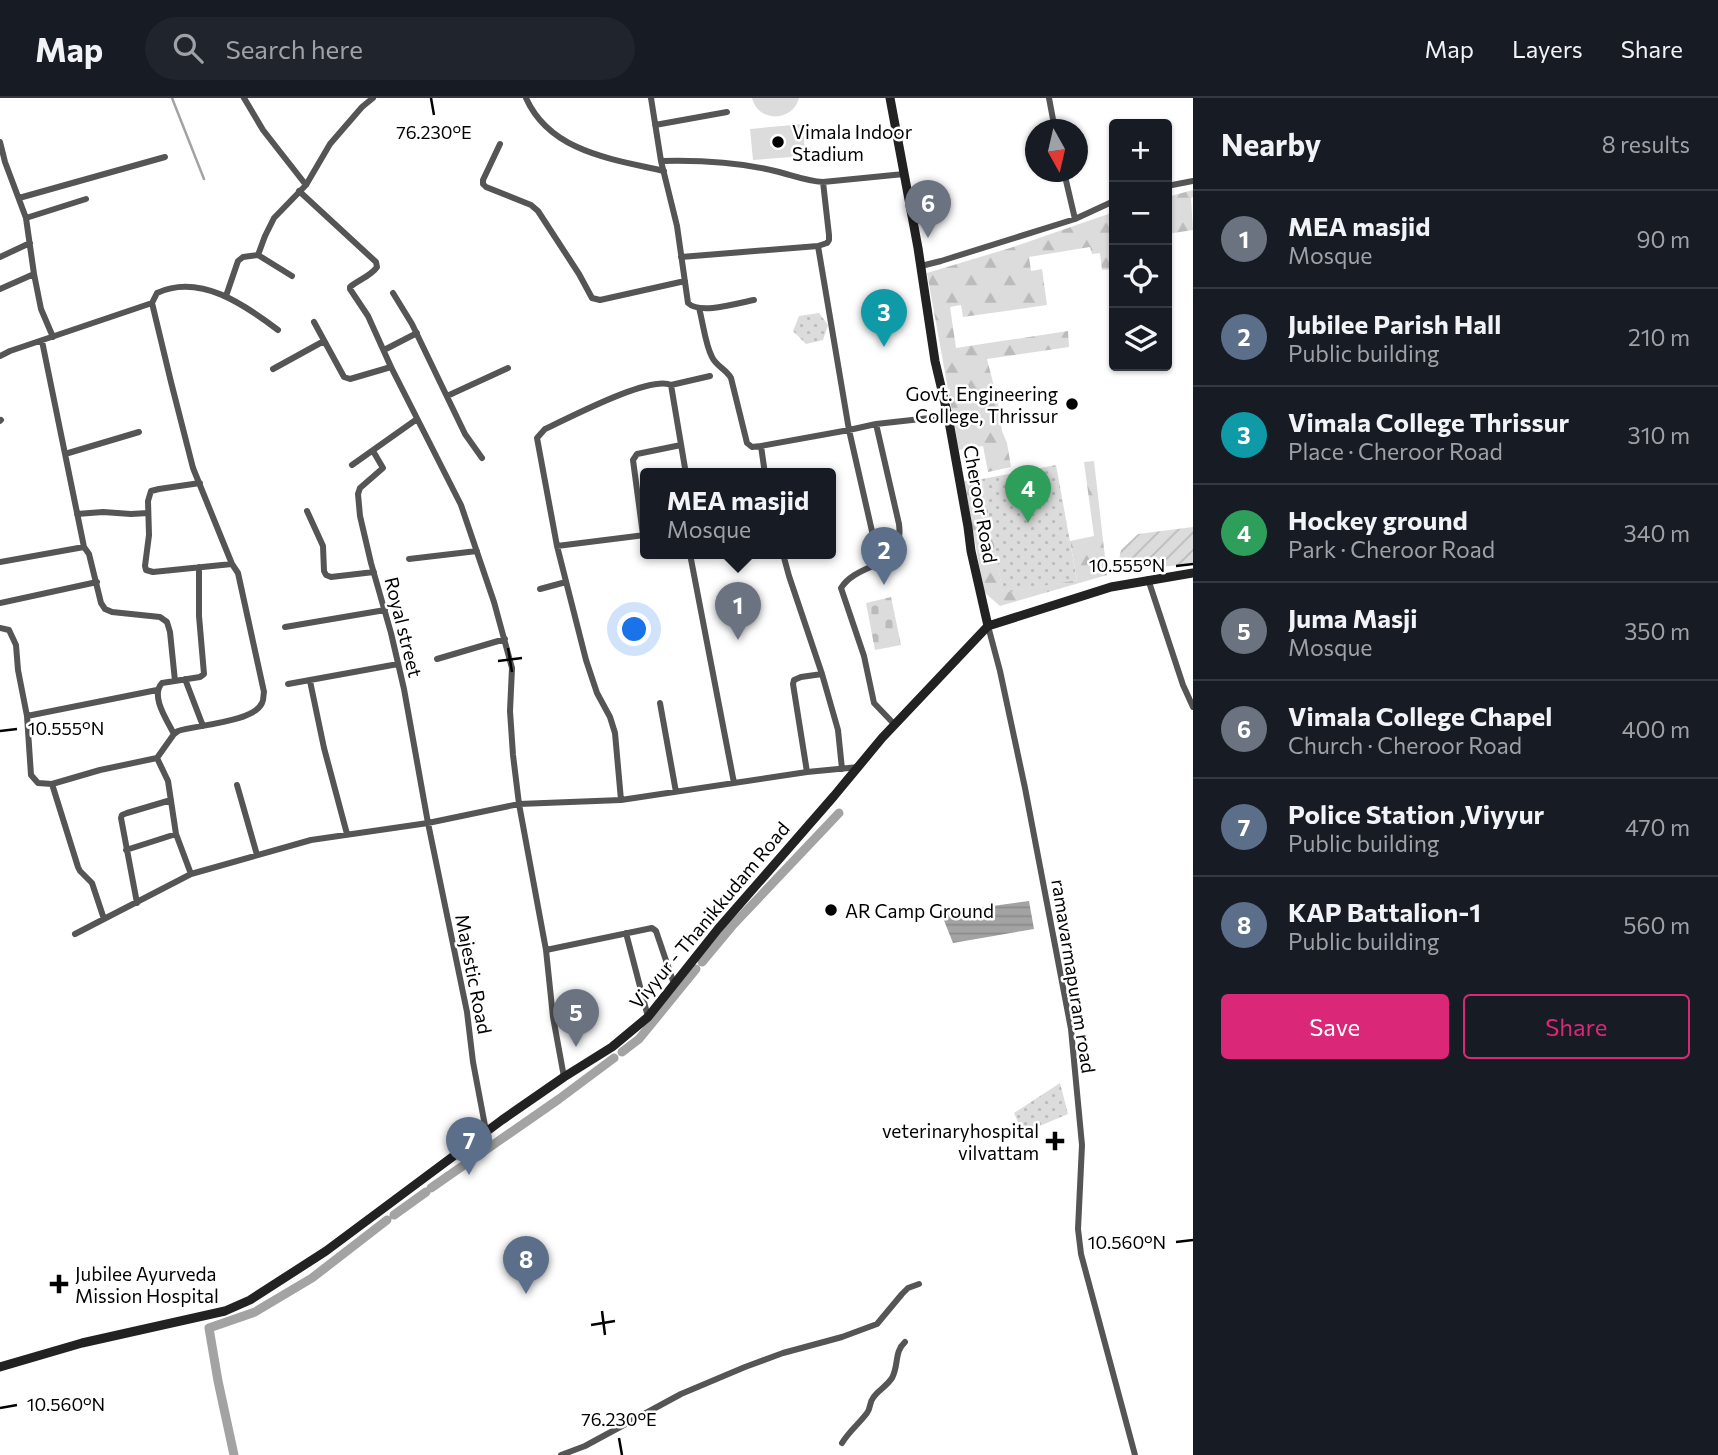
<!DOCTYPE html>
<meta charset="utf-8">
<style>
body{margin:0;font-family:Commissioner,sans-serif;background:#20242c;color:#f1f3f6}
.controls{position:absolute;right:21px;top:21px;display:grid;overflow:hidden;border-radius:7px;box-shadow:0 2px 5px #0004}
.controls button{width:63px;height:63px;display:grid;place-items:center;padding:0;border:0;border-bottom:2px solid #363941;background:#171b24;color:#f1f3f6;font:35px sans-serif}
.compass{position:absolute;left:1025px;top:21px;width:63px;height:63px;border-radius:50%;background:#171b24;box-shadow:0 2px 5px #0004;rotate:172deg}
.you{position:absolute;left:635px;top:532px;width:24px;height:24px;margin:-18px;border:5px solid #fff;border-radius:50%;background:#1a73e8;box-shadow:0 0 0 10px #1a73e833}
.badge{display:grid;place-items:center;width:46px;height:46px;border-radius:50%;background:#db2777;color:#fff;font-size:23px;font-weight:700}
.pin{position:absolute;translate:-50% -58px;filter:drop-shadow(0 2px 4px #0008)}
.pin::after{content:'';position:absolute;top:37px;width:24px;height:21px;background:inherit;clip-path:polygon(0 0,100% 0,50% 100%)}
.popup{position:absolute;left:640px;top:370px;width:196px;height:91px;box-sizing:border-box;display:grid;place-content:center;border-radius:7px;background:#171b24;filter:drop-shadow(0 2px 5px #0005);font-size:23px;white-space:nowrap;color:#9ea1a6}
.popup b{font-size:26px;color:#f1f3f6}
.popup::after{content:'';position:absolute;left:50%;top:100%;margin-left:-14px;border:14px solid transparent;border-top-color:#171b24}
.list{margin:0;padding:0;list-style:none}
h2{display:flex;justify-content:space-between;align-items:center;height:91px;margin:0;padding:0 28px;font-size:30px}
h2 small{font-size:23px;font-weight:400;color:#9ea1a6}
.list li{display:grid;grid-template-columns:46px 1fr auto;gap:21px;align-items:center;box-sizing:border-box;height:98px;padding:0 28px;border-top:2px solid #363941}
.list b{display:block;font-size:26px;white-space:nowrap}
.list p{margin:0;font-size:23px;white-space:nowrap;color:#9ea1a6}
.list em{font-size:23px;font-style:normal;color:#9ea1a6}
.actions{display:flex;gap:14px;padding:21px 28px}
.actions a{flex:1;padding:16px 0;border:2px solid #db2777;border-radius:7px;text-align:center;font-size:24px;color:#db2777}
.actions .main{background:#db2777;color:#fff}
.icon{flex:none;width:38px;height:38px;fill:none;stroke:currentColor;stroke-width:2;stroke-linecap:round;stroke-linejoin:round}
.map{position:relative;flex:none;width:1193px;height:1357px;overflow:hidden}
header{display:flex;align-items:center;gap:42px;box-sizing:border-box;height:98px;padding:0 35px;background:#171b24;border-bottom:2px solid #363941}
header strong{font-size:33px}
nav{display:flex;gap:38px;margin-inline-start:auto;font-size:24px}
.search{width:490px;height:63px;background:#20242c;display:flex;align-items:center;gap:18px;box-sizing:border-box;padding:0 24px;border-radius:38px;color:#9ea1a6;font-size:26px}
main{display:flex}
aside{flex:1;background:#171b24}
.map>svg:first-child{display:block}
.grass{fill:url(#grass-dots)}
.forest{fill:url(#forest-firs)}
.cemetery{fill:url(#cemetery-stones)}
.garden{fill:url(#garden-furrows)}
.pitch{fill:#dcdcdc}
.water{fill:url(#water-rules)}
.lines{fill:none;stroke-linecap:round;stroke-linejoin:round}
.stream{stroke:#a3a3a3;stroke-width:2.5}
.canal{stroke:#a3a3a3;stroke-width:9}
.minor{stroke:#555;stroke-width:6}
.secondary{stroke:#222;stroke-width:9}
.ticks{fill:none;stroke:#000;stroke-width:2.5}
.poi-dot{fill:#000;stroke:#fff;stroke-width:2.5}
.labels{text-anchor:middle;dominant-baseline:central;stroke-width:5;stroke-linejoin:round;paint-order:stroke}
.poi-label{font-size:19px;fill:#000;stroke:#fff;text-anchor:start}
.street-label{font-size:19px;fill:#000;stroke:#fff}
.ticks-label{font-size:18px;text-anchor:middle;fill:#000;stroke:#fff;stroke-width:5;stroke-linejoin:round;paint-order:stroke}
</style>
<header>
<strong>Map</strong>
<div class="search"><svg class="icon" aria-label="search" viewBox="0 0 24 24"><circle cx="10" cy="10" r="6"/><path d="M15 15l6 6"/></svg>Search here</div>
<nav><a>Map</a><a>Layers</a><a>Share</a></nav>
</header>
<main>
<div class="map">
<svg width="1193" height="1357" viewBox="0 0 1193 1357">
<defs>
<pattern id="grass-dots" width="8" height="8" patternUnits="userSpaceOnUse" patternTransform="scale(1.75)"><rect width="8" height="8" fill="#dcdcdc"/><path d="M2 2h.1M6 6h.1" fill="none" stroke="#bbb" stroke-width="1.8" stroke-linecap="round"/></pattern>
<pattern id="forest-firs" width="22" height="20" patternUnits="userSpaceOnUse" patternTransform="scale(1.75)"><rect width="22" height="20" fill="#dcdcdc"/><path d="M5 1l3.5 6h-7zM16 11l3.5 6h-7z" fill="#bbb"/></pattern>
<pattern id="cemetery-stones" width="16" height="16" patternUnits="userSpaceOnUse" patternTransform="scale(1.75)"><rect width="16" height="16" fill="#dcdcdc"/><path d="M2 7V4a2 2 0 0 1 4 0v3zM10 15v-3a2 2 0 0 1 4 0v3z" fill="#bbb"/></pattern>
<pattern id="garden-furrows" width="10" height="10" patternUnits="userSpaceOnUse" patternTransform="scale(1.75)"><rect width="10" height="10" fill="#dcdcdc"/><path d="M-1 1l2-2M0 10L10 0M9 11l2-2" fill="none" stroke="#bbb"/></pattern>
<pattern id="water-rules" width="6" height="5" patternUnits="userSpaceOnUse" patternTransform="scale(1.75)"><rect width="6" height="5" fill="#a3a3a3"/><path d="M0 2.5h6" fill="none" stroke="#8b8b8b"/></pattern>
</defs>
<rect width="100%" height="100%" fill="#fff"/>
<path class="grass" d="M819,215L828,227L823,242L806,246L793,233L799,218Z
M1056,367L1077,482L1003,496L982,381Z
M1060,985L1068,1016L1023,1035L1014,1015Z"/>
<path class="forest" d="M1193,92V99L1191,100L1193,132L1167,136V99Z
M1114,114V171L1102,172L1100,155L1092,156L1090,149L1029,159L1031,173L1042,171L1047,207L963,219L961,207L950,209L956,250L1068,233L1069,249L987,261L998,304L1002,333L1007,345L1011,369L988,374L983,348L959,352L927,175L1010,150Z
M1094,363L1107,477L1000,508L984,494L964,383L982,381L1003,495L1077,482L1070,443L1094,438L1084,364Z"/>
<path class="cemetery" d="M891,499L901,547L875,552L866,505Z"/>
<path class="garden" d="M1193,429V465L1116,475L1121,452L1138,436Z"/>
<path class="pitch" d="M752,0H799C793,24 758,25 752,0Z
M803,26L805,58L753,62L750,31Z"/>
<path class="water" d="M1029,803L1034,831L953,845L941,815Z"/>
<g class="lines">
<path class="stream" d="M172,0L204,81"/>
<path class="canal" d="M702,864L732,828L839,715
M622,954L639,941L696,871
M431,1090L559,1001L614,960
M394,1117L426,1094
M234,1357L218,1283L209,1230L255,1214L312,1180L387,1122"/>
<path class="minor" d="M244,0L263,32L306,87
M526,0C550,54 612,61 664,73
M651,0L661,63L677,128L688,205C700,217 738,205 754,202
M1049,0L1055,32
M655,27L727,14
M0,44L5,64L26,120L34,176L41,211L53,239
M500,46L483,82V86L486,89L531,107L538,113L579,176L592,200L600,202L685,183
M661,63C699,62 738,64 775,73C792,77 806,83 823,84
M1064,74L1075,121
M1167,88L1193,83
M299,93L376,164L377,169C371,178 358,182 350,189V191L368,218L391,269
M19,100L165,59
M26,120L86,101
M0,159L30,145
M681,159L818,148L827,145L829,142V137L823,84L904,76
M921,168L941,163L1075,121L1114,103
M292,178L258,157L265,138L274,120L306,87L330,46L362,9L373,0
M0,191L34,176
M393,195L412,226L465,336L482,360
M226,198L238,163L243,159L258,157
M152,205L171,284L193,370L232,466L238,475L264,594C263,598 264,602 262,605C254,624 196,627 178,633L174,636L157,660
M699,210C703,224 705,246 712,259C716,268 726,271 731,280L747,345L752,349L761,348
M314,224L344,279L350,281L391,269L461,407L494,504L512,570L510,613L513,657L519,706L546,852L553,919L564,979
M42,243L84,449
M384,252L417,235
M0,258L10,253L152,205L157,195C200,175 245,207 278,232
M273,271L324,243
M671,287L686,376
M447,298L508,270
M0,323L1,322
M876,326L899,426C905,473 859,462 841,490L864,558L874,605L895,627
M373,353L383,370L360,390L358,396L360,418L371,465L391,535L404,591L428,725L467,914L473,964L486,1033
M65,356L139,334
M352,367L417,321
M765,376L761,348L849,332L818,148
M200,385L159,391L151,393L148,403L149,437L145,468L146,472L153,474L232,466
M307,413L323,448L324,473L326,477L331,479L374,474
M77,416L103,414L131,416L148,415
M643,437L633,362L637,356L681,347
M557,448L645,437
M690,456L734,685
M783,456L789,478L822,576L838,632L842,671
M409,461L477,453
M0,464L84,449L89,456L101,505L105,511L112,514L160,519L167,524L170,534L175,583
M879,464L849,332L876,326L948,318
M1148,481L1183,587L1193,609
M540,491L566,484
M0,505L97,484
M988,528L1000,573L1025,690L1071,931L1082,1047L1078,1131L1081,1156L1135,1357
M285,529L385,512
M0,530L9,532L16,547L18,572L27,618L31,677L38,685L52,686L100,672L157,660L168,683L176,736L191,776
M437,561L505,541
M185,581L203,628
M310,583L324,650L347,736
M288,586L398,566
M660,605L676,694
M27,618L157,592
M174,636C167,622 150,598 162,585L200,579L204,576L199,518V469
M807,674L793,586L794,582L801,579L822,576
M52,686L78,769L80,773L92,785L104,821
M237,687L257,757
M621,702L615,635L610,619L597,595L586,562L557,448L537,340L545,331C569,320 650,277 671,287L710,278
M126,752L176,736
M137,805L121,720L122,717L127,715L171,702
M626,835L648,919
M75,836L191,776L311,742L428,725L519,706L621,702L807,674L859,669
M546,852L652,830L656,833L674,886
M842,1345C850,1332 858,1327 867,1315C871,1310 869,1305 873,1300C877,1293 886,1289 892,1280C899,1267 894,1254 905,1244
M561,1357L585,1348L681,1296L745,1269L783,1255L842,1239L877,1226L902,1196L908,1190L919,1186"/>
<path class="secondary" d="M890,0L918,150L935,263L948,318L968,429L971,453L988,528
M0,1269L82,1245L225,1213L250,1202L326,1153L502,1022L564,979L612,949L648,919L718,831L834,698L882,640L988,528L1111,489L1193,475"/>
</g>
<path class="ticks" d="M431,0L434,17M1176,468L1193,466M508,550L512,574M498,563L522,560M0,633L17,631M1176,1144L1193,1142M602,1213L605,1237M591,1227L615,1223M0,1310L17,1307M619,1340L622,1357"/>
<g class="poi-dot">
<circle cx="778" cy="44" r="7"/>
<circle cx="1072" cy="306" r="7"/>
<circle cx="831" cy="812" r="7"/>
<path d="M1051.5 1032.5h7v7h7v7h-7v7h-7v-7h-7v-7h7z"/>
<path d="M55.5 1175.5h7v7h7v7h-7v7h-7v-7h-7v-7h7z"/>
</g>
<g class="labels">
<g class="poi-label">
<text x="792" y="33">Vimala Indoor<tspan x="792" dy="22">Stadium</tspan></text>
<text x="1058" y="295" text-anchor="end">Govt. Engineering<tspan x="1058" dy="22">College, Thrissur</tspan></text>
<text x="845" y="812">AR Camp Ground</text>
<text x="1039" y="1032" text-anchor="end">veterinaryhospital<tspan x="1039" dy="22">vilvattam</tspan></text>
<text x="75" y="1175">Jubilee Ayurveda<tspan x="75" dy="22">Mission Hospital</tspan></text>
</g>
<g class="street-label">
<text transform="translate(981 406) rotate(80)">Cheroor Road</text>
<text transform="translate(404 529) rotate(76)">Royal street</text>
<text transform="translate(709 817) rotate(-50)">Viyyur - Thanikkudam Road</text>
<text transform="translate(474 876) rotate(79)">Majestic Road</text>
<text transform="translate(1074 878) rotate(81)">ramavarmapuram road</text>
</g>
</g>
<g class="ticks-label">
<text x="434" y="41">76.230°E</text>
<text x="1127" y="474">10.555°N</text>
<text x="66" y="637">10.555°N</text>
<text x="1127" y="1151">10.560°N</text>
<text x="66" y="1313">10.560°N</text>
<text x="619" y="1328">76.230°E</text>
</g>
</svg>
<div class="controls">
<button>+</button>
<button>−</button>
<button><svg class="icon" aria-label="locate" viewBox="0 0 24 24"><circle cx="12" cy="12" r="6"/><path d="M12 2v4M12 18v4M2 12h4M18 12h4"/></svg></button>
<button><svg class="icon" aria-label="layers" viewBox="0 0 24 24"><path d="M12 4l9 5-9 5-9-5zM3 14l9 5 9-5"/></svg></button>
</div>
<svg class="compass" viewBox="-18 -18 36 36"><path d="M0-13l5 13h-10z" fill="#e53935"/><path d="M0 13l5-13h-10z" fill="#9ea1a6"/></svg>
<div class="you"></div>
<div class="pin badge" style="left:738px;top:542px;background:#6b7280">1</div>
<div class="popup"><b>MEA masjid</b>Mosque</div>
<div class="pin badge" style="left:884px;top:487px;background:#5c6f8a">2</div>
<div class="pin badge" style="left:884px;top:249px;background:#0f9aa8">3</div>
<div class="pin badge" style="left:1028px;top:425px;background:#2e9e5b">4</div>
<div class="pin badge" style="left:576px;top:949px;background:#6b7280">5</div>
<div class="pin badge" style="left:928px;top:140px;background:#6b7280">6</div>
<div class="pin badge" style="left:469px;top:1077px;background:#5c6f8a">7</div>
<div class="pin badge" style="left:526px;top:1196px;background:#5c6f8a">8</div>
</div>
<aside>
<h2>Nearby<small>8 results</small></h2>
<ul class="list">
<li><span class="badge" style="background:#6b7280">1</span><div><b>MEA masjid</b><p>Mosque</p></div><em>90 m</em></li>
<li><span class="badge" style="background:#5c6f8a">2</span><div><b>Jubilee Parish Hall</b><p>Public building</p></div><em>210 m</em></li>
<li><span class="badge" style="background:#0f9aa8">3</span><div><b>Vimala College Thrissur</b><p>Place · Cheroor Road</p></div><em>310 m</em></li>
<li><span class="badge" style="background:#2e9e5b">4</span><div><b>Hockey ground</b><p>Park · Cheroor Road</p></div><em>340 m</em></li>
<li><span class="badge" style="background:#6b7280">5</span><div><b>Juma Masji</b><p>Mosque</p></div><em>350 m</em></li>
<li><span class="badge" style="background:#6b7280">6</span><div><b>Vimala College Chapel</b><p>Church · Cheroor Road</p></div><em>400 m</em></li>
<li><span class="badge" style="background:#5c6f8a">7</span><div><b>Police Station ,Viyyur</b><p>Public building</p></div><em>470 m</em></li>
<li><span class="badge" style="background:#5c6f8a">8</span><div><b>KAP Battalion-1</b><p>Public building</p></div><em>560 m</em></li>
</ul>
<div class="actions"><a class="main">Save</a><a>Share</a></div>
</aside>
</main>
